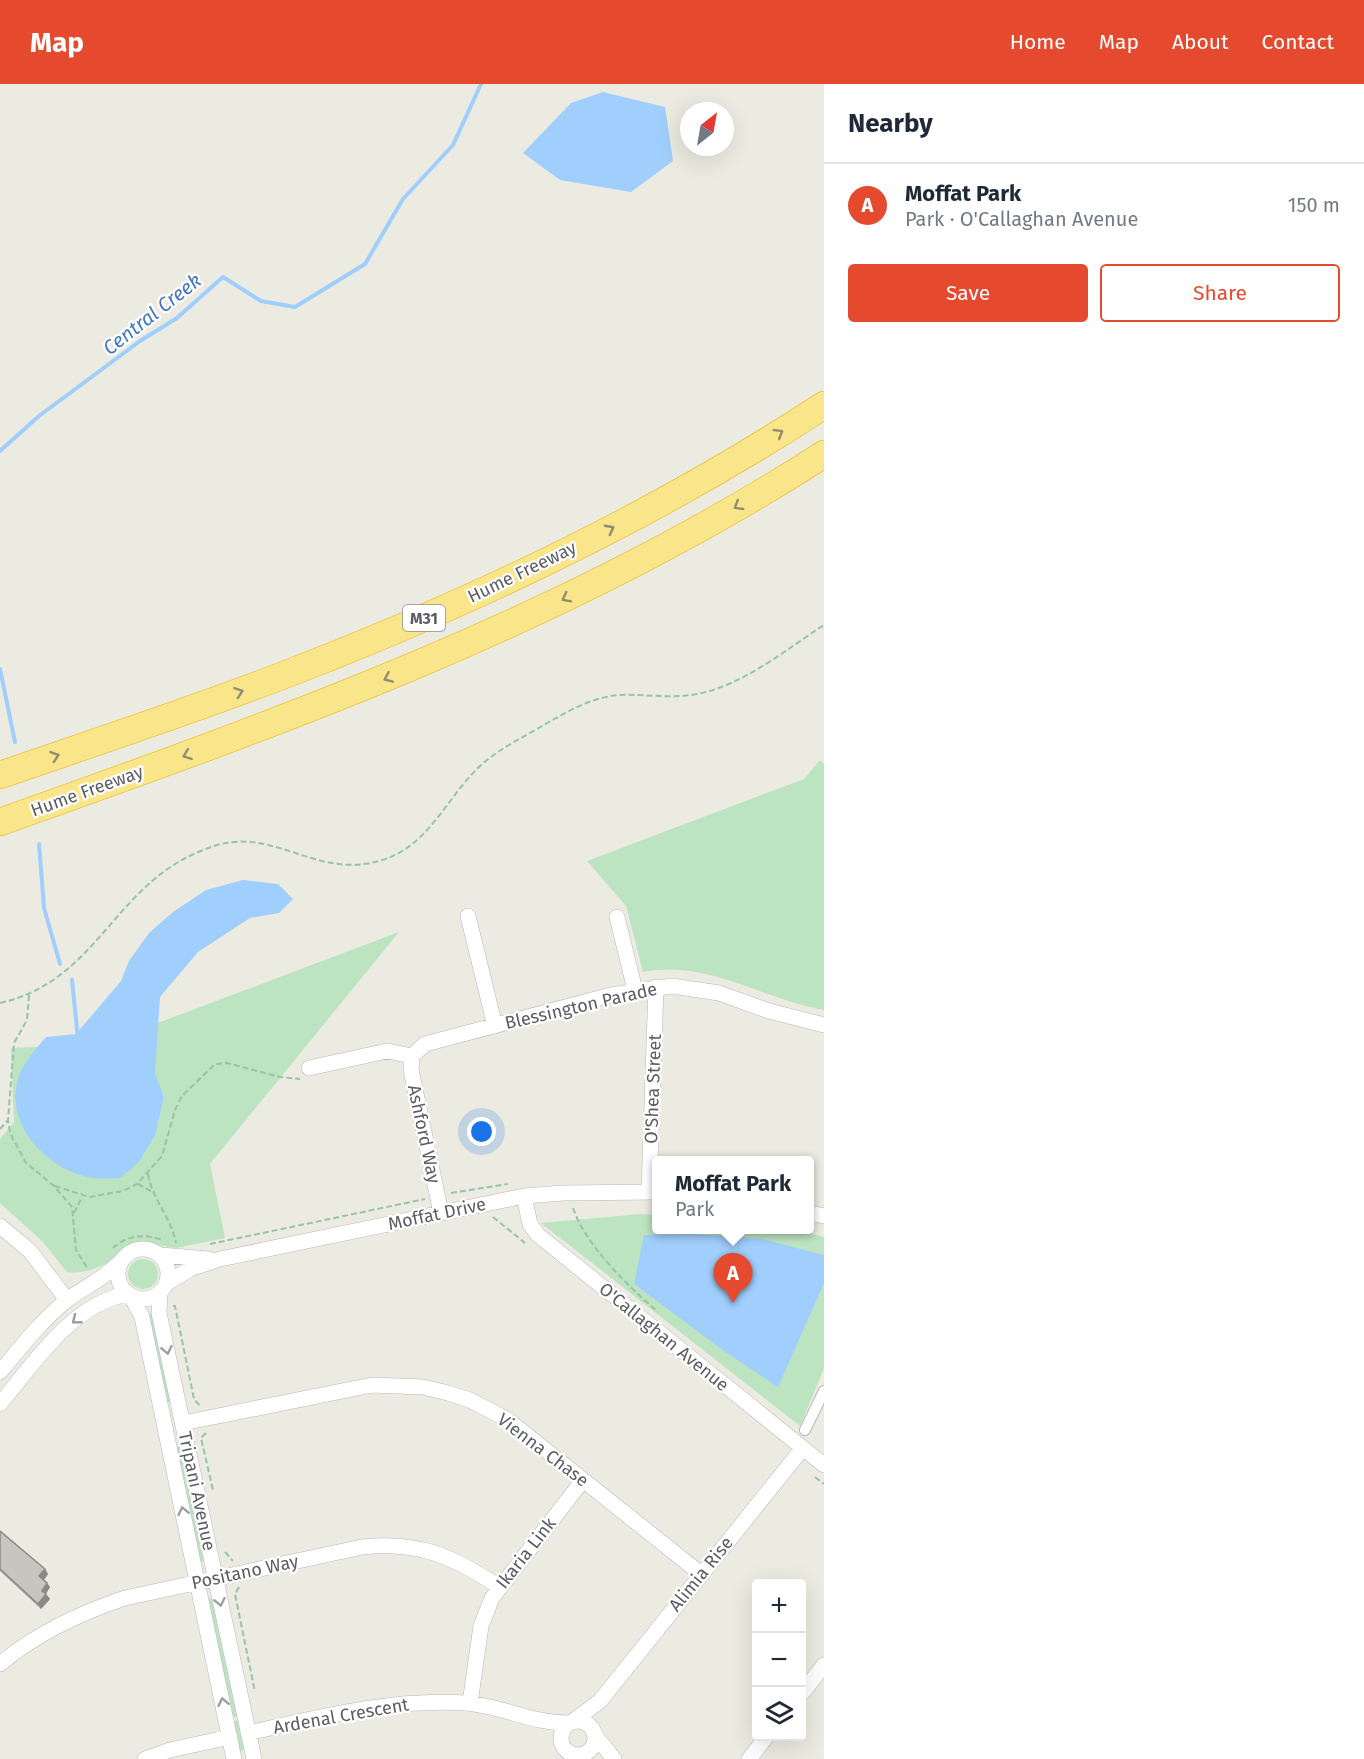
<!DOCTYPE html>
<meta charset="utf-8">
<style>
body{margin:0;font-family:"Fira Sans",sans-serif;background:#f6f6f7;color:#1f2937}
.controls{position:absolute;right:18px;bottom:18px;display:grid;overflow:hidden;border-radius:6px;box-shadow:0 6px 24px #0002}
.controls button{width:54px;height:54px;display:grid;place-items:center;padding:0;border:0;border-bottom:2px solid #e0e1e3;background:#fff;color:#1f2937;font:30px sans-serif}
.compass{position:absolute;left:680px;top:18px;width:54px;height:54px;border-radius:50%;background:#fff;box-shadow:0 6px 24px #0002;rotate:31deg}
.you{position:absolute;left:482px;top:1048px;width:21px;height:21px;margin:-15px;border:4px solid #fff;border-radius:50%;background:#1a73e8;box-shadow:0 0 0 9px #1a73e833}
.badge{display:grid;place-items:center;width:39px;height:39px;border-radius:50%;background:#e54a2f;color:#fff;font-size:20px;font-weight:700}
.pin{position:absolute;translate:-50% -50px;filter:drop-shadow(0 2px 3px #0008)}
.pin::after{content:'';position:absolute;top:32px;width:21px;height:18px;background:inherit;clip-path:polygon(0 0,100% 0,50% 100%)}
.popup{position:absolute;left:652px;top:1072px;width:162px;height:78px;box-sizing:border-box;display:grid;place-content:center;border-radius:6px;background:#fff;filter:drop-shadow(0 2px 4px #0005);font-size:20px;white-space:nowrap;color:#747a83}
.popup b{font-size:22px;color:#1f2937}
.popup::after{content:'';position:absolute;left:50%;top:100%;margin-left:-12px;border:12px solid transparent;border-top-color:#fff}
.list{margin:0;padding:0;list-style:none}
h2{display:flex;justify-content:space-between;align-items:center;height:78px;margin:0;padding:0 24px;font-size:26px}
h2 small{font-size:20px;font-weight:400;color:#747a83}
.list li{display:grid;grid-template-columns:39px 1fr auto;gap:18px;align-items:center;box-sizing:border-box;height:84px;padding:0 24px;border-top:2px solid #e0e1e3}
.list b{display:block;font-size:22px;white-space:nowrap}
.list p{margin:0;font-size:20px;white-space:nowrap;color:#747a83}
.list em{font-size:20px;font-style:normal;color:#747a83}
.actions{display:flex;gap:12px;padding:18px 24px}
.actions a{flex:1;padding:14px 0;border:2px solid #e54a2f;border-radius:6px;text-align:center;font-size:21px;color:#e54a2f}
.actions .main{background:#e54a2f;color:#fff}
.icon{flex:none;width:33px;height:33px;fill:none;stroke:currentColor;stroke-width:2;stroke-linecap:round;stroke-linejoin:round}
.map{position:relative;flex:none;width:824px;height:1675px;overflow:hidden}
header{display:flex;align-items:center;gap:36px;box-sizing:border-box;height:84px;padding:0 30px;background:#e54a2f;color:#fff}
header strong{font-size:28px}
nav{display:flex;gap:33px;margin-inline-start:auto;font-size:21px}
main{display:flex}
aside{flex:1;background:#fff}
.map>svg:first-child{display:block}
.green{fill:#bde4c0}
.water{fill:#a0cefd}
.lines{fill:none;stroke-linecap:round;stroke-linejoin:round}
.stream{stroke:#a0cefd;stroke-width:4}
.pedestrian-casing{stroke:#b7b8bd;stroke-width:12}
.minor-casing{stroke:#b7b8bd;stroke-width:16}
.motorway-casing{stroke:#e8b205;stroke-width:28}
.path{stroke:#97c4a7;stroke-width:2;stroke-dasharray:6 3;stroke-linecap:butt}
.pedestrian{stroke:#fff;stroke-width:10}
.minor{stroke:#fff;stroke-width:15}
.motorway{stroke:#fae68a;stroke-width:27}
.wall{fill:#aca9a3}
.shaded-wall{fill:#8c8985}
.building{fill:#c8c4be;stroke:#8c8985;stroke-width:1.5}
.oneway{stroke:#928d70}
.oneway2{stroke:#9c9ea1}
.labels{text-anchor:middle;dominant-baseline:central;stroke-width:4.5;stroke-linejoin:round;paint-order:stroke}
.shield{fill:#fff;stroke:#8c8e91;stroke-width:1.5}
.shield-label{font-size:16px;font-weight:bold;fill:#5a5d62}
.street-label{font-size:18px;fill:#5a5d62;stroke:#fff}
.water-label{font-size:20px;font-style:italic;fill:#4477bf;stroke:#fff}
</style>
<header>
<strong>Map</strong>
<nav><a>Home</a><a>Map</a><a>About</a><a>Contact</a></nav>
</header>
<main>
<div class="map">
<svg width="824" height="1675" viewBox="0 0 824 1675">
<rect width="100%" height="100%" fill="#ecebe1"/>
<path class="green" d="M820,676L824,680V926C762,915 707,875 643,888L626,822L587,777L804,695Z
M399,848L210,1080L225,1154L176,1164L138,1158C119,1173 92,1192 67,1188L43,1158L0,1119V1055L14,1038L11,964L102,960Z
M641,1130L656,1131V1146H796L824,1153V1284L800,1342L541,1139Z
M128 1190a15 15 0 1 1 30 0a15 15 0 1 1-30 0Z
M153,1229L172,1318L166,1319L148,1230Z
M181,1362L205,1477L198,1478L176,1364Z
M212,1514L214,1515L239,1632L232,1634L207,1515Z
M239,1636L245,1666L237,1667L231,1638Z"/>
<path class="water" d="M603,8L665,23L673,77L631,108L560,96L523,69L571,19Z
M243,796L278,800L293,815L279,829L250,834L198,868L160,913L155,989L164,1013L155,1051L139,1078L120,1094C112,1094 102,1095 93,1094C49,1087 4,1042 18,995C23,978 35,966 46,953L76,950L121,897L129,877L149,849L173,828L206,806Z
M690,1150L762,1155L824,1171V1199L778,1303L728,1270L634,1200L644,1151Z"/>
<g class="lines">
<path class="stream" d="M0,367L39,332L140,257L177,234L223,193L261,217L295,223L365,180L403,115L453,61L481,0
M0,585L15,658
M39,760L44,824L60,880
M72,896L78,955"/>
<defs>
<path id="pedestrian" d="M805,1346L824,1307"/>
<path id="minor" d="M468,832L495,942
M617,833L635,906
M309,984L387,967L412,972
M649,1108L656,903
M524,1112L530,1140L538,1151L824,1381
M441,1129L411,986L412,972L425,960L611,911L672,902L719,909L769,927L824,941
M810,1129L824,1132
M0,1142L30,1167L67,1216
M118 1190a25 25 0 1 1 50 0a25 25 0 1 1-50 0Z
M161,1171L208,1175
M167,1199L190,1185L220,1175L524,1112L563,1109L656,1108
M160,1208L159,1229L254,1675
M131,1212L142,1233L234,1675
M0,1288C21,1263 41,1237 67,1216C84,1203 104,1195 120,1178
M0,1320C34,1279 72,1220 127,1210
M183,1339L372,1301L423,1303L448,1309L470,1316L508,1336L701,1490
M0,1580C37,1549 80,1529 125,1514L362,1463C419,1457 452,1472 498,1502
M802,1609L824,1581
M470,1619L481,1542L492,1514L583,1396
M561 1654a17 17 0 1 1 34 0a17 17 0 1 1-34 0Z
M572,1638L600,1617L803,1364
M248,1649C319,1633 393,1614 466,1619C502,1622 534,1640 570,1639
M594,1650L614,1675
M145,1675L170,1666L230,1653
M749,1675L767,1652"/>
<path id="motorway" d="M0,691C90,660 181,630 271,596C463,523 652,434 824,321
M0,738C284,637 569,535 824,370"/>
</defs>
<use href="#pedestrian" class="pedestrian-casing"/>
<use href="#minor" class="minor-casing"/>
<use href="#motorway" class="motorway-casing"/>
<path class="path" d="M29,911L27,936L14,959L8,1036L10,1049L26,1079L53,1101L72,1123L76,1166L88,1185
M0,919C95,898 113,805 196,769C208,764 220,759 233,758C283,753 322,793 379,777C427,764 444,718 476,686C494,667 522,654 544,641C568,627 592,613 620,611C646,610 672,615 697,610C744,601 785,566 824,541
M0,1045L8,1036
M148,1090C152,1115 171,1133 176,1159
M138,1100L151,1107
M55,1102L89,1113L123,1107L137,1100L162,1072L175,1026L182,1012L215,980L227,979L280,993L300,995
M451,1109L508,1100
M573,1124C586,1162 628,1202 658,1228
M74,1129L82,1113
M493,1133L525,1159
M210,1160L425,1115
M113,1164C129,1150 144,1150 163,1156
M173,1222H175L194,1315L200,1322
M206,1349L201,1354L213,1406
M815,1393L824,1400
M225,1468L233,1477
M239,1503L235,1510L255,1608"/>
<use href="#pedestrian" class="pedestrian"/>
<use href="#minor" class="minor"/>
<use href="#motorway" class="motorway"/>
</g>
<path class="wall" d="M0,1447L45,1485L48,1490L44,1496L50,1503L46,1510L50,1515L41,1525L0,1487Z"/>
<path class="shaded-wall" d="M45,1485L48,1490L43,1497L39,1492Z
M47,1499L50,1503L45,1511L42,1507Z
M46,1510L50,1515L41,1525L38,1520Z"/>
<path class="building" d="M0,1447L45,1485L39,1492L47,1499L42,1507L46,1510L38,1520L0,1485Z"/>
<defs><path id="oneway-chevron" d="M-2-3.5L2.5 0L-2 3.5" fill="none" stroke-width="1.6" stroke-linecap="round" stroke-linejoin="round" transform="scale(1.5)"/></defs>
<g class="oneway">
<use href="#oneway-chevron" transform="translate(779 349) rotate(-31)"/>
<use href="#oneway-chevron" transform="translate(738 422) rotate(149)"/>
<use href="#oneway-chevron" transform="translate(610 445) rotate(-28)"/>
<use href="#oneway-chevron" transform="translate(566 514) rotate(153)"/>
<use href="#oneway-chevron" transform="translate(388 594) rotate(157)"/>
<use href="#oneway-chevron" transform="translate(239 608) rotate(-19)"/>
<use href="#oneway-chevron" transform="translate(187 671) rotate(159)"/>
<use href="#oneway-chevron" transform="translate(55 672) rotate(-19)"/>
</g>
<g class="oneway2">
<use href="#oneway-chevron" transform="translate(76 1236) rotate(141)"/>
<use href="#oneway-chevron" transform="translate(167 1266) rotate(78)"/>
<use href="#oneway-chevron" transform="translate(183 1427) rotate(-102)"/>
<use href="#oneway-chevron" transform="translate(220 1518) rotate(78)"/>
<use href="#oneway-chevron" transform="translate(223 1618) rotate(-102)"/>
</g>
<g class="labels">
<rect class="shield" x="403" y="521" width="42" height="26" rx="4.5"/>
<g class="shield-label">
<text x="424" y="534">M31</text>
</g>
<g class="street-label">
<text transform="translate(522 488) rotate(-26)">Hume Freeway</text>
<text transform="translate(87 707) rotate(-20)">Hume Freeway</text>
<text transform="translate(581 922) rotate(-13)">Blessington Parade</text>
<text transform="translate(653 1005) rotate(-88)">O'Shea Street</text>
<text transform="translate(424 1050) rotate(78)">Ashford Way</text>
<text transform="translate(437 1130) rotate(-12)">Moffat Drive</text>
<text transform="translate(664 1253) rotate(39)">O'Callaghan Avenue</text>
<text transform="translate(543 1366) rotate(37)">Vienna Chase</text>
<text transform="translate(197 1407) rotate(78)">Tripani Avenue</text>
<text transform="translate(526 1469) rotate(-52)">Ikaria Link</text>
<text transform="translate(245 1488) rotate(-12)">Positano Way</text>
<text transform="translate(701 1490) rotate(-51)">Alimia Rise</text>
<text transform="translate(341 1632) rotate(-10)">Ardenal Crescent</text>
</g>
<g class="water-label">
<text transform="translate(152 230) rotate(-38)">Central Creek</text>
</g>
</g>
</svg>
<div class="controls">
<button>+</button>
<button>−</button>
<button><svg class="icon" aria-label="layers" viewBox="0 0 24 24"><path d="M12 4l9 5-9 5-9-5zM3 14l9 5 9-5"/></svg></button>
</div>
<svg class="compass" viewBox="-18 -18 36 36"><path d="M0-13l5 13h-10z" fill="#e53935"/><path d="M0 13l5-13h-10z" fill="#747a83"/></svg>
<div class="you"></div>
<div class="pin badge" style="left:733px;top:1219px">A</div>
<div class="popup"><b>Moffat Park</b>Park</div>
</div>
<aside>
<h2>Nearby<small></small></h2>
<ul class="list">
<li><span class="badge">A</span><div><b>Moffat Park</b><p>Park · O'Callaghan Avenue</p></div><em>150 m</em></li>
</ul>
<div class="actions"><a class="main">Save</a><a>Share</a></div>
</aside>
</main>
